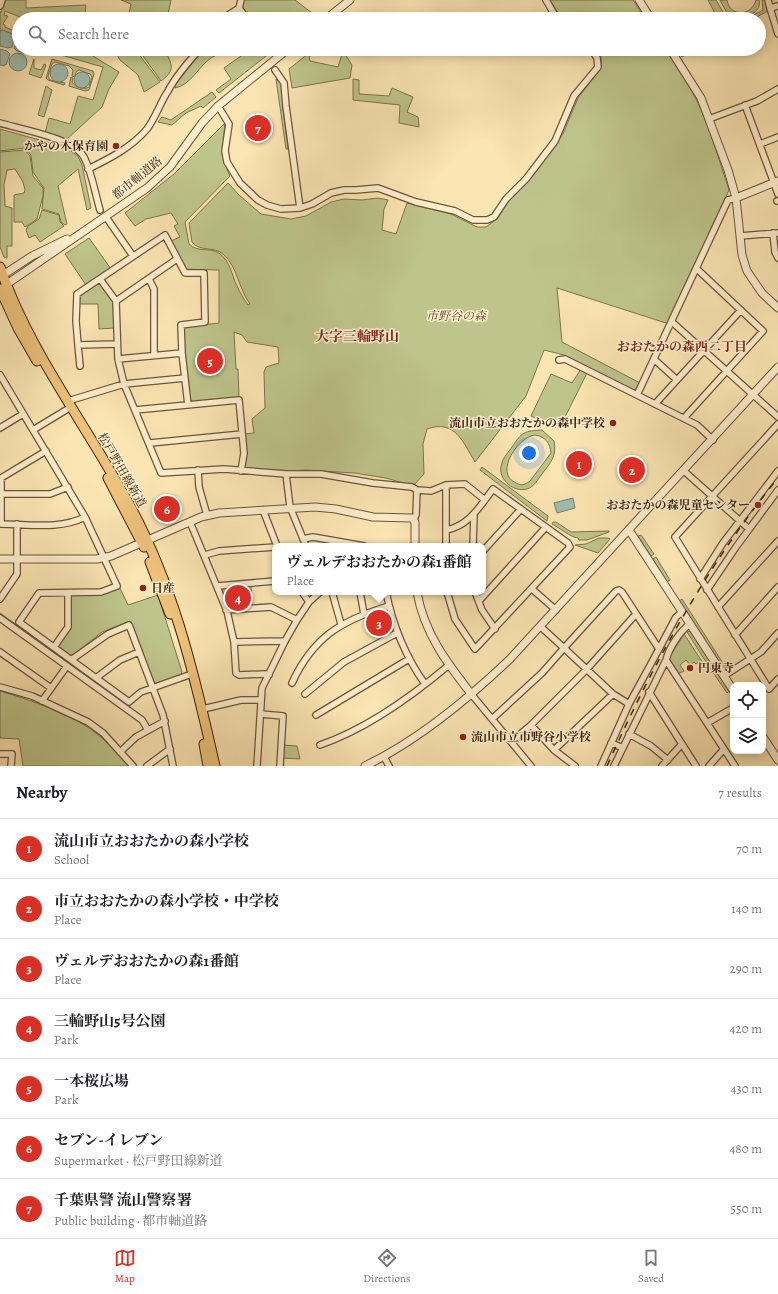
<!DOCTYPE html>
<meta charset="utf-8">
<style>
body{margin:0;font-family:Alegreya,"Noto Serif JP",serif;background:#f2f2f2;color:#202124}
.controls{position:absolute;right:12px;bottom:12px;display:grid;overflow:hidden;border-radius:8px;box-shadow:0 2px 10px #0003}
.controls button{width:36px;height:36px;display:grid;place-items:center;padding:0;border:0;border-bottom:1px solid #e0e0e0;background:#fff;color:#202124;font:20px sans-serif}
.you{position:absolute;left:529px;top:453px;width:14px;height:14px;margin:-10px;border:3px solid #fff;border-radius:50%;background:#1a73e8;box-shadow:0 0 0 6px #1a73e833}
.badge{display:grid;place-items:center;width:26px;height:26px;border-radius:50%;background:#d93025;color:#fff;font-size:13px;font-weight:700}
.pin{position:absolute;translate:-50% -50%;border:2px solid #fff;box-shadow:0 1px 4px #0006}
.popup{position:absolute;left:272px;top:543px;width:214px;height:52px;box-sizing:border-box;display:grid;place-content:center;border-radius:8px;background:#fff;filter:drop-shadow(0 1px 3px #0005);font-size:13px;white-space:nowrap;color:#757577}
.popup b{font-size:15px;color:#202124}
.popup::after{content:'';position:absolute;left:50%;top:100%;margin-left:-8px;border:8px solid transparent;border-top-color:#fff}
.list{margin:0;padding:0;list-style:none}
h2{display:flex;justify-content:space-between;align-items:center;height:52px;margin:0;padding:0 16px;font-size:17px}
h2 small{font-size:13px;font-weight:400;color:#757577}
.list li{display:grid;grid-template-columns:26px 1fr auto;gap:12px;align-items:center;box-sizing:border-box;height:60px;padding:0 16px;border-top:1px solid #e0e0e0}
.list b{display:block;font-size:15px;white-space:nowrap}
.list p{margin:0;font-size:13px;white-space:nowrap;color:#757577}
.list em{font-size:13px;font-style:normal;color:#757577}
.icon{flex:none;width:22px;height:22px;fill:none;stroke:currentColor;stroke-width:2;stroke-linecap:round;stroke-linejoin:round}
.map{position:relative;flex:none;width:778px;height:766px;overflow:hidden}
.search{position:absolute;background:#fff;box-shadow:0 2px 10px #0003;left:12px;right:12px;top:12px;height:44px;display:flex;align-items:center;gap:10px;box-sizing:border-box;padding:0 14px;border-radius:22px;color:#757577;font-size:15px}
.sheet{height:472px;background:#fff}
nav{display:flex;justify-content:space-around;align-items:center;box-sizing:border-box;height:56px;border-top:1px solid #e0e0e0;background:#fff;font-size:11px;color:#757577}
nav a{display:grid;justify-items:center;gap:2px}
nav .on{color:#d93025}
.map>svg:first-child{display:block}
.green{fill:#bec58c;stroke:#7e744c;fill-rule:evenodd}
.water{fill:#9fbeb1;stroke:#79806f}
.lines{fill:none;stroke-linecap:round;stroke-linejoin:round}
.minor-casing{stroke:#6e5436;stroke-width:8}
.tertiary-casing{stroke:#6e5436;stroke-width:9}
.primary-casing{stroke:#3f240d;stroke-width:11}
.minor{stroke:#fceece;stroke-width:5.5}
.tertiary{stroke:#fceece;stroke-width:7}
.primary{stroke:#eec27a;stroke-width:9}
.rail{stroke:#3f240d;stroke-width:1.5;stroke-dasharray:7 7;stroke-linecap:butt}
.poi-dot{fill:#8f2418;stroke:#fceece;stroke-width:1.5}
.labels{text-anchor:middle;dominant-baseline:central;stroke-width:3;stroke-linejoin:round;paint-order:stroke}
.poi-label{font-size:12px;font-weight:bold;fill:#3f240d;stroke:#fceece;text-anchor:end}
.street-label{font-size:12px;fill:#3f240d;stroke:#fceece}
.park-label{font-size:12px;font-style:italic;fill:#5f4c2d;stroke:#fceece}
.neighbourhood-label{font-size:13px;font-weight:bold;fill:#7a1f14;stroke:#fceece}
.quarter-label{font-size:14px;font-weight:bold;fill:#7a1f14;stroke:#fceece}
</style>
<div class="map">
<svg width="778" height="766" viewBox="0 0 778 766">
<rect width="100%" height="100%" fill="#fbe5b3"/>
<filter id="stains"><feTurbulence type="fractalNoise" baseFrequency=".005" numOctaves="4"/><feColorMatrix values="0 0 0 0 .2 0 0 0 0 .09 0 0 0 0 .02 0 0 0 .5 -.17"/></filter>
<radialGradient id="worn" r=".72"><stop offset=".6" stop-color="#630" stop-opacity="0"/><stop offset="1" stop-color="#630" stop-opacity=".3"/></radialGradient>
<path class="green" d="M5,0H26V8L86,5L85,15L113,19H25L5,11L4,15L8,16L3,24L5,25V27L19,33L15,35L2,30L0,31V14Z
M121,0H171L167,19H134L128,17L131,4Z
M244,0H295L316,16L312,19H251L241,8Z
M550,0H633L645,19H562Z
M708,0H716L724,14L722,16L724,19H718Z
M720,0H727C730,18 752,16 756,0H759C762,11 749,17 738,19L736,14L732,16L729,12L727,13Z
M762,0H765L768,11L753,19H746L763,10Z
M55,49H88L80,51L93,56L119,72L109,89L102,107L67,139L45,133L49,118L70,124L78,96L93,100L103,67L54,53Z
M96,49H135L160,82L144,92L138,75L120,60L116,53Z
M138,49H165C171,65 177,69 161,81Z
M204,49H228C223,53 217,54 211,58C198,67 191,85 175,88V85Z
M251,49H275L219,93L216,90L231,79L224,68Z
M314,49H319L309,57L310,61L338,67L343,51L352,65L350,78L292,88L289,69Z
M596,49H665C676,65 687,81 696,99C710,128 719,160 729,190L669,324L557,288L562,342L640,383L637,389L631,390L564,355L544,350L526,396L475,462C463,442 455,419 427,429L423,444L424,474L413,486L386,478L354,473L306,470L279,472L245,469L244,467L245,434L254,433L252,419L265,408L264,372L266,367L279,363L278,347L247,342L242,335L234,332L236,369H238L239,397L192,402L190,400L183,329L185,327L219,323V270L185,269L171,241L180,237L174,226L178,224L171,213L146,219L135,226L125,213L174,174L225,123C223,143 221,158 230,176L185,222L189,244C198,253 210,247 219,253C231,262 231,274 237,286C240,293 244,299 248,305L250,304C238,288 238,267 223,254C214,246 199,252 192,242L189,223L228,183L239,195L261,214L291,219L306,216L331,202L344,199L362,200L378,198L388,200L384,209L382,230L396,234L407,203L451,214L477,227H486L498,218L507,203L535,173L563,134L578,98L601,68V57Z
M677,49H697L682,57Z
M34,59V68L41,70L44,64L46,65L41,78L29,74Z
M52,59L93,71L94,74L89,90L85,91L69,86L71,77L73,78L72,82C76,88 84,90 89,87L92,77L90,74L79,70L76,72L75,77L72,76L73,70L69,66L55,62L52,64L48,76L50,80L65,83L64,85L48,80L46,78Z
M276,79L282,85L283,109L288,149H286Z
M353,79L359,80V94L389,96L392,88L413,97L407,112L418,117L419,127L399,123L400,105L353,100Z
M46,86L52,90L44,117L38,115Z
M212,92L216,97L203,108L201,106L186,113L172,125L158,122L162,117L171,120Z
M0,129L65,147L78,156L82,165L91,208L87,210L78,169L58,186L67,224L65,225L61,222L59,214L42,209L44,188L33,172L31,155L25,148L0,151Z
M25,150L30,156L33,176L43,188V196L37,219L25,227L22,222H14V195L24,193L25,190L23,182L15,169L7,170L4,185L5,206L12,208V246H7V258L4,257L0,247V152Z
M42,210L59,215L60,222L64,226L40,242L35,235L29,238L26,230L28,226L39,219Z
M89,238L111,269L86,285L65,254Z
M98,283H101L114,303V328L99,329L98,304H79V296Z
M581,369L587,373L559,429L531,416L551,374L572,383Z
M542,430L554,441C557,456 551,462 542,474C538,479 534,487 527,489C512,493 496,477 502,463C503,457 509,452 512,447C522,432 524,431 542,430ZM535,435C546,437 550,443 551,453L530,481C525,485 521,486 516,483C493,473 519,436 535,435Z
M482,467L548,516L547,521L480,470Z
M553,522H556L571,532L609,531V532L587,540H579L578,538C570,537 560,528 552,524Z
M641,535L654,554L651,556L638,536Z
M599,538H608L610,539L598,553L575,545L586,544Z
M656,557L670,580L667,582L653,559Z
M251,586L252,606L230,607L227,606L222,591L224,588Z
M120,588L128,605L158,595L182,672L181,675L154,684L130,621L102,632L73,655H70L58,646L70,628L71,597L72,595H101Z
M682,599L726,668L723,669L679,601Z
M0,613L129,705L127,706L0,615Z
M690,631L709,660L706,662L687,632Z
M684,634L703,663L700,664L698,662L696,664L694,662L690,665L686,660L680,665L684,671L678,674L669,661V658Z
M711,663L729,691L727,693L708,665Z
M0,691C33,701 74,714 101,737C111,745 120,756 129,766H23L19,739L0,738Z
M283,745L297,746L300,759L282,758Z"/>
<path class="water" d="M2,30L13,34V36H15L12,47L8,48L0,46V32Z
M18,37L19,49H30L27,54L17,51L14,48Z
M0,49L7,51L10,54L6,65L5,64L4,66L0,65Z
M9 62a9 9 0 1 1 18 0a9 9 0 1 1-18 0Z
M50 73a9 9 0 1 1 18 0a9 9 0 1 1-18 0Z
M74 80a8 8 0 1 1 16 0a8 8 0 1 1-16 0Z
M573,498L575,508L557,513L554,503Z"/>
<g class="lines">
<defs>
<path id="minor" d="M546,0L557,19
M768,0L770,8L778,6
M0,6L2,0
M239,8L247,19
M770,8L778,34
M222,19L239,8L241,0
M275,70L284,83L286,106L300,208
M745,105L778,194
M218,106L229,124L225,151L227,162L240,183L258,200L267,205L281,209L300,208L312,204L331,193L344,190H356L378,188L416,202L455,211L473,220H487L494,217L506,199L526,179L555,141L574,96L598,67L597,58L591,49
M709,119L757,101L778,89
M0,123C20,129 73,138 84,157C92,173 95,193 100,210
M760,144L778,137
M88,169C109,159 132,147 147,129C156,117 160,103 168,91C176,76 188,62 200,49
M777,201H778
M106,217L133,256
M773,233L775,252L778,258
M740,236L778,233
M100,279L116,301L118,359L124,384L161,473L224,469L286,474L290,507L306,546
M149,279L154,289V355
M116,301L177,259
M672,322L778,417
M117,344L78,345L76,321L77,294L165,235L185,273H204L205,322L181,325L182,353L188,405
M78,345L80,366
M118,359L182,353
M559,360L565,359L637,395L728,200L736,198
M655,360L677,380
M0,375L85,517L117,586L101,592L39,593L19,622L129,702L141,692L189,675
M637,395L697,425L713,440
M68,401L124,384L185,378
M655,404L741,310
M135,410L239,400L244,453L241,471
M684,418L763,331L697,269
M778,424L675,537L769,689L778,679
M0,428L23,414
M33,430L66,410
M150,443L242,434
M198,470L199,487L207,515
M684,471L749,529
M286,474H321L373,483L412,487L417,490L416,515L414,519
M446,485L465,484L485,500
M417,490L431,491L446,485V546
M1,494H50L68,487
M263,510L277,546
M190,522L227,611L234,642L236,673L239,675L265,674L269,675
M0,524C28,524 60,530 85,517
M1,524V478L46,451
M446,530C469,526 480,506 493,489L568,543L570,547L475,649L455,619L447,592
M303,539L313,537L364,546
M473,546L474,515
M483,551L521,509
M205,555L219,551L275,547
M700,579L723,543L778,471
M217,586L275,581
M532,589L556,610
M707,590L736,547L778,490
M302,592L309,602
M332,592L341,624
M360,592L364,614
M386,592C393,626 405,656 425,684
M475,592L482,610L495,629
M0,599L17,574V524
M479,601L546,527
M718,607L778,541
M226,610L271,607L297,620
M0,618L142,720L148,730
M541,627L564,648L616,591L619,590L622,592L659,649L629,704L601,766
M735,635L778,587
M234,642L285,641
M54,647L68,627V593
M659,649L676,617L682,612
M0,652L51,688
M71,660L108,634L129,625L163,715L173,766
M666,660C669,648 680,631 690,624
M724,676L761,652L778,633
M96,678L120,660L139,652
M292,683C313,637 342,620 389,606
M0,687L32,696L88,722L103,733L133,766
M649,692L682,744L662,766
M305,694L344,662L397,633
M472,695L531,766
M42,701L67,666
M203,709L241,700H261
M261,714L283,716L280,766
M316,715L409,659
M492,719L542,673L564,648L613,694L629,704
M707,723L733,708
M531,725L587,669L636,614
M629,734L651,746L668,760
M511,742L531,725L554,750L575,766
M611,743L623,748
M682,744L696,766
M320,745C367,729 411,697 449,665
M554,750L613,694
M120,752L136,737L165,721
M0,754H12L11,766
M384,757L389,766
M147,766L170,749
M257,766L262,688L285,641L297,620L309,602L320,592
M614,766L666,660L735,766
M709,766L724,749"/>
<path id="tertiary" d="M639,0L651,19
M326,19L350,0
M670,49L701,98L728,170L736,198L742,255L747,271L762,293L778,308
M736,198L778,181
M3,275L32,256L67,239
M7,284L147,188L170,167L202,123L218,106L288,49
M629,530L733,690
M0,559H97L111,556L201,517L219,513L315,507L336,509L373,517L412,518L415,522V546
M417,592C424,633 447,663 472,695
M763,737L778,760
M365,766C419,740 467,700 510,659L778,367"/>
<path id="primary" d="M0,267C28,349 82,419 124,495C172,579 194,672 215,766
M0,289L18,328L37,361
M108,478L144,547
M150,562L170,614
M204,744L208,766"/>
</defs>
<use href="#minor" class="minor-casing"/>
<use href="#tertiary" class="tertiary-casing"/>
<use href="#primary" class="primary-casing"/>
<use href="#minor" class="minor"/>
<use href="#tertiary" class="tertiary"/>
<use href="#primary" class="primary"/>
<path class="rail" d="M607,766C653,664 707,565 778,478"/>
</g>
<g class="poi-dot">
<circle cx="116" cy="146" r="4"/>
<circle cx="613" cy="423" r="4"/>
<circle cx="758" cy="505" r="4"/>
<circle cx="143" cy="588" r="4"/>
<circle cx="690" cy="668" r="4"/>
<circle cx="463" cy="737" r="4"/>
</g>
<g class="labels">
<g class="poi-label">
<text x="108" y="146">かやの木保育園</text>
<text x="605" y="423">流山市立おおたかの森中学校</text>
<text x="750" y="505">おおたかの森児童センター</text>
<text x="151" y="588" text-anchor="start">日産</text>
<text x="698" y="668" text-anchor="start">円東寺</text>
<text x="471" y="737" text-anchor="start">流山市立市野谷小学校</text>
</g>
<g class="street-label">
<text transform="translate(137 178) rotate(-39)">都市軸道路</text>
<text transform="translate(122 470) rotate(60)">松戸野田線新道</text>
</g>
<g class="park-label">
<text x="456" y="316">市野谷の森</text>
</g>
<g class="neighbourhood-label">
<text x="682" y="346">おおたかの森西二丁目</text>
</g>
<g class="quarter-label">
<text x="357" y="336">大字三輪野山</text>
</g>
</g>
<rect width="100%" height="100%" filter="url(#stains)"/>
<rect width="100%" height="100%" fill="url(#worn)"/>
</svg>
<div class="controls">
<button><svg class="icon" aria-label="locate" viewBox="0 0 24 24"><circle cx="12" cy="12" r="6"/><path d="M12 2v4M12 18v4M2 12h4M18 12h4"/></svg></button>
<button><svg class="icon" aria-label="layers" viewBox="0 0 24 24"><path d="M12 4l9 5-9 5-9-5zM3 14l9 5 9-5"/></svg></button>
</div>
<div class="you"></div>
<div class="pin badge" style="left:579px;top:464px">1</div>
<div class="pin badge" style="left:632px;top:470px">2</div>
<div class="pin badge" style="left:379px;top:623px">3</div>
<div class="popup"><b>ヴェルデおおたかの森1番館</b>Place</div>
<div class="pin badge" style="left:238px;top:598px">4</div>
<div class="pin badge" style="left:210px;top:361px">5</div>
<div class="pin badge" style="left:167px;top:509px">6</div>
<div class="pin badge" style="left:258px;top:128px">7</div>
<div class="search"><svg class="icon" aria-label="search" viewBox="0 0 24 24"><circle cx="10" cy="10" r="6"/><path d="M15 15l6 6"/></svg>Search here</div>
</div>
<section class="sheet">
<h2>Nearby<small>7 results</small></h2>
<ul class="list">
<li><span class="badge">1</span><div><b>流山市立おおたかの森小学校</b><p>School</p></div><em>70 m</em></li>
<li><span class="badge">2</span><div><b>市立おおたかの森小学校・中学校</b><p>Place</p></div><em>140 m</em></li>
<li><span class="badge">3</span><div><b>ヴェルデおおたかの森1番館</b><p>Place</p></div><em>290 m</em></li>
<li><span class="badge">4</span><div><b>三輪野山5号公園</b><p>Park</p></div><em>420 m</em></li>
<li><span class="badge">5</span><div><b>一本桜広場</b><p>Park</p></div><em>430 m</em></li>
<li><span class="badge">6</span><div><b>セブン-イレブン</b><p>Supermarket · 松戸野田線新道</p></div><em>480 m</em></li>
<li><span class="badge">7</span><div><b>千葉県警 流山警察署</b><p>Public building · 都市軸道路</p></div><em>550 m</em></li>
</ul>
</section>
<nav>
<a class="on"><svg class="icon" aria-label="map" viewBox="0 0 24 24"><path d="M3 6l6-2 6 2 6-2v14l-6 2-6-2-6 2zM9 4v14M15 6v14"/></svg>Map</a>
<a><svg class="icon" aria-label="directions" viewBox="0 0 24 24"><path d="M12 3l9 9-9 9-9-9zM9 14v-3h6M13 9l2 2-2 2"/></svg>Directions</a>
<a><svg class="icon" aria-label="saved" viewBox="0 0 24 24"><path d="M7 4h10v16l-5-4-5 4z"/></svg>Saved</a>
</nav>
